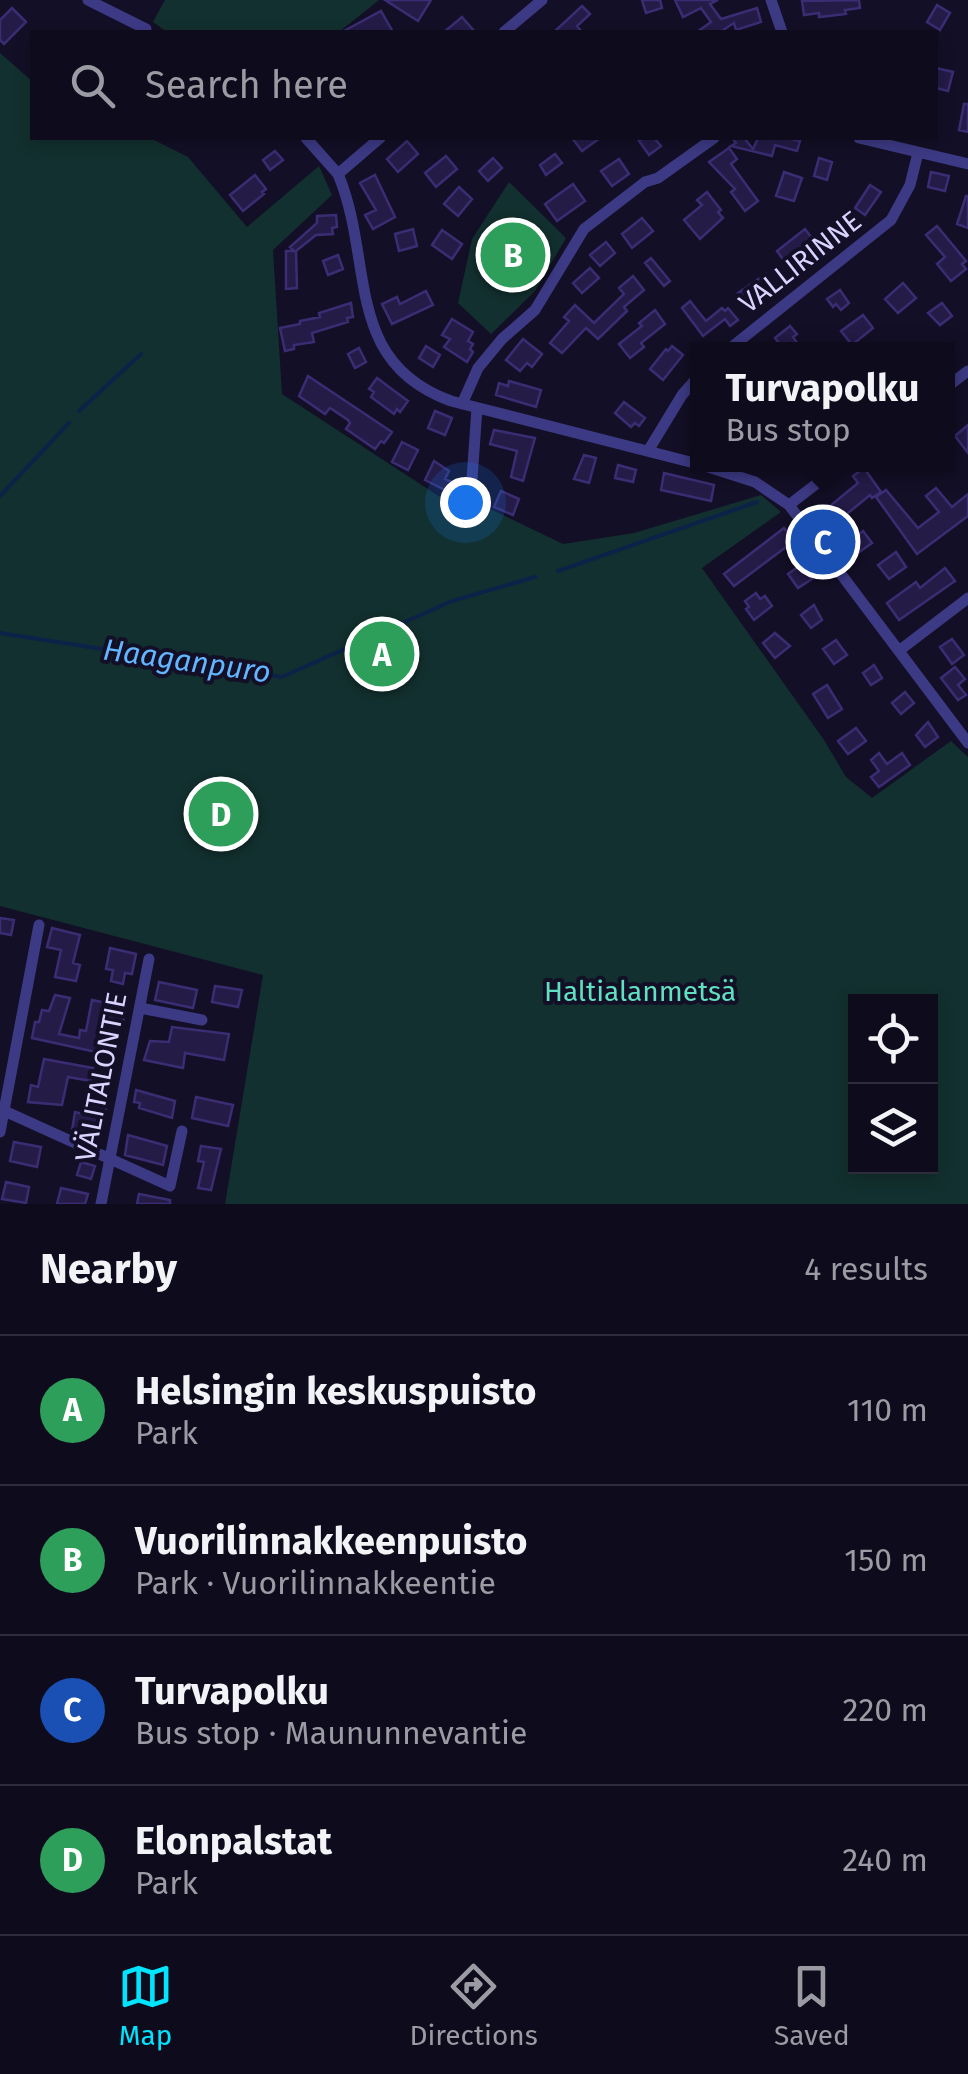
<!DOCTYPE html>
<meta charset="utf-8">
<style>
body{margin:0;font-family:"Fira Sans",sans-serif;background:#1c1929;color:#f1f3f6}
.controls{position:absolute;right:30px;bottom:30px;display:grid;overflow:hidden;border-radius:0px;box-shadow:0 5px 15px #0003}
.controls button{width:90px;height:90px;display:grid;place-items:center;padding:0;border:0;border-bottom:2px solid #2e2b3b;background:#0e0b1c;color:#f1f3f6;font:50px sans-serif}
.you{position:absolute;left:465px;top:502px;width:35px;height:35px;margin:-25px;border:8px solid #fff;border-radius:50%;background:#1a73e8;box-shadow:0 0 0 15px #1a73e833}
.badge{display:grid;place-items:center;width:65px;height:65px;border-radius:50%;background:#00e5ff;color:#fff;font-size:32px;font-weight:700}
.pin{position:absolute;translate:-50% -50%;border:5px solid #fff;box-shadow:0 2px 10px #0006}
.popup{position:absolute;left:690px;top:342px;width:265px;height:130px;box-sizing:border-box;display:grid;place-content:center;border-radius:0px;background:#0e0b1c;filter:drop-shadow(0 2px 8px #0005);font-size:32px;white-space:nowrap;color:#9b9ba3}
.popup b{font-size:38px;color:#f1f3f6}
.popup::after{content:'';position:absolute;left:50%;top:100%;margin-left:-20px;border:20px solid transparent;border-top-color:#0e0b1c}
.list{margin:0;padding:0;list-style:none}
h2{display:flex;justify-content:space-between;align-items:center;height:130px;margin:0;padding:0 40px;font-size:42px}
h2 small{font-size:32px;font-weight:400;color:#9b9ba3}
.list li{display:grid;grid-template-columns:65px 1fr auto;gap:30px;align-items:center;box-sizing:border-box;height:150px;padding:0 40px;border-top:2px solid #2e2b3b}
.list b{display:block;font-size:38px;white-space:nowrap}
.list p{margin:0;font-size:32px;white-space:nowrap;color:#9b9ba3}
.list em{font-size:32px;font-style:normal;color:#9b9ba3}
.icon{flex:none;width:55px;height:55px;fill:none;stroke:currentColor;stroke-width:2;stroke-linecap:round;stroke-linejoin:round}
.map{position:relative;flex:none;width:968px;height:1204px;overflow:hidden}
.search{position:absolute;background:#0e0b1c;box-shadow:0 5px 15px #0003;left:30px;right:30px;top:30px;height:110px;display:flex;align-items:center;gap:25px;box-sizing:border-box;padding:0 35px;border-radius:0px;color:#9b9ba3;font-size:38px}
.sheet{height:730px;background:#0e0b1c}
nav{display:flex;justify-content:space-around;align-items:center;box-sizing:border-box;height:140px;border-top:2px solid #2e2b3b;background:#0e0b1c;font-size:28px;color:#9b9ba3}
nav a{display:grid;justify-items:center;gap:5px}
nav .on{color:#00e5ff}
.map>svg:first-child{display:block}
.green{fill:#12302f;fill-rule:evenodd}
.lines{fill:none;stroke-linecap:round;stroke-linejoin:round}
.stream{stroke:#0c2248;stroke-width:4}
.building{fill:#241b47;stroke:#3b2d73;stroke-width:2.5}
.street{stroke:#3d3a85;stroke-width:11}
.labels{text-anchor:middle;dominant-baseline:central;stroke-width:8;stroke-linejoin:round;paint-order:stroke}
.street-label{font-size:28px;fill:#d9d4ff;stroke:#130f26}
.park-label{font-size:28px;fill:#5fe0c0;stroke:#130f26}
.water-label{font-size:30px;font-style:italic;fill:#62b6ff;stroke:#130f26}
</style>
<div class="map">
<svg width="968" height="1204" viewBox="0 0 968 1204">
<rect width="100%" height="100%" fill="#130f26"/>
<path class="green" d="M165,0H379L339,32H167L153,22Z
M0,53L32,81V138H150L188,157L247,227L319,166L332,195L273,250L282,394L457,508L482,505L563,544L634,533L761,495L781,512L702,568L824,740L846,777L872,798L951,741L968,757V1204H225L263,975L0,906ZM856,1002H930V1166H856Z
M509,182L566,238L535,291L491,334L458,303L472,239Z"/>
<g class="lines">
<path class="stream" d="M79,411L141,354
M0,496L69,423
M558,571L757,502
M0,633L282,677L452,601L535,577"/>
</g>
<path class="building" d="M385,0H431L418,21Z
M642,0H660L662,8L646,13Z
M675,0H718L710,4L721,19L757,8L761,22L736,30L734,23L720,32H697L711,22L701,8L683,17Z
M859,0L860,8L845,10L846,14L819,17V13L804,15L802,1Z
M937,5L950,13L940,30L927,22Z
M582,6L590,14L577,26L582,32H554Z
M12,8L26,22L4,44L0,40V20Z
M381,11L393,32H342Z
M462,17L475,32H444Z
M936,68L953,72L948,91L936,88Z
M964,104H968V132L959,130Z
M572,138H600L582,151Z
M644,138H654L661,146L649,155L639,141Z
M732,138H744L753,149L758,138H787L800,141L797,151L775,145L772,156L731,146L736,143Z
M407,141L418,154L398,172L387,159Z
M729,148L737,159L731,164L758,201L745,211L731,192L735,189L709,162Z
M275,151L283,160L270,170L263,160Z
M555,154L562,163L546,175L540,165Z
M446,156L457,169L436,187L425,173Z
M493,158L502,168L488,181L479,171Z
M819,158L832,162L827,180L814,176Z
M619,159L629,174L612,186L601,171Z
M784,172L802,178L794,201L776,196Z
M931,172L949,176L945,191L928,187Z
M255,175L266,189L262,192L264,194L243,211L230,195Z
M375,175L395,217L373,229L365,215L376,210L360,183Z
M573,184L585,201L557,221L545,204Z
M870,185L881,192L865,215L855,208Z
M459,187L472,199L458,216L444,204Z
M707,192L721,210L718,212L723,218L700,239L684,220L702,205L697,200Z
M966,196H968V228L957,224Z
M336,215L337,227L332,228L333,234L316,235L296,251L297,288L286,289V251H294L290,247L317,223V216Z
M642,218L653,231L632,248L622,234Z
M937,226L966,261L962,264L966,269L951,281L937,264L945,257L926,235Z
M413,229L417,246L399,251L395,234Z
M805,229L821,250L808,261L802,253L787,265L777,251Z
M442,230L462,244L452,259L432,245Z
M606,242L615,253L600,266L590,255Z
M338,255L343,269L328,275L323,261Z
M651,258L670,281L664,286L645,263Z
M590,268L599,278L582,293L573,283Z
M766,274L774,285L749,307L738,293Z
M633,276L644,290L624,307L627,311L598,339L586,328L562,353L550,343L569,321L564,317L575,305L594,323L624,294L619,288Z
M903,283L916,298L898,313L885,299Z
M840,290L849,303L841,310L836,304L833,307L827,299Z
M426,291L433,305L392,324L382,304L397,297L400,304Z
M690,301L706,321L722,308L725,311L728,308L738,320L730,326L725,319L703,336L682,308Z
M351,303L353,317L347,318L348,322L312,333L314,342L294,345V349L285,351L280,328L300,324V321L320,317L319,313Z
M942,303L952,316L940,325L928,313Z
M655,310L665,324L641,343L644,347L630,358L619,344L642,326L639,323Z
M863,315L873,328L852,345L841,331Z
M452,319L473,332L468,341L473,344L470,349L473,352L467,362L444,347L450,339L442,335Z
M790,326L797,334L793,337L802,350H784L775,338Z
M523,339L542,354L532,367L527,363L520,371L506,360Z
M426,346L440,355L433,367L419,358Z
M672,346L683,355L663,380L650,369L666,349L668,351Z
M359,348L366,362L355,368L348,354Z
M308,376L392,432L384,443L381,441L375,449L346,429L350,423L348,420L330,408L325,414L299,396Z
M377,378L408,401L400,412L397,409L394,414L371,397L374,392L369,389Z
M509,381L541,390L536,407L496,395L499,383L508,386Z
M624,402L645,418L639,426L635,423L631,427L615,413Z
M435,411L452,418L445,435L428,428Z
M968,425V453L955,436Z
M494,430L535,438L523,481L511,477L517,451L490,444Z
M402,442L418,450L408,470L392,462Z
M584,455L596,458L589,483L574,479Z
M434,461L449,471L445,479L454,483L449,492L425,480Z
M618,465L636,470L633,482L615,478Z
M864,468L881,492L872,498L870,495L831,527L825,519L835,511L830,506L858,483L853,476Z
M664,473L714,485L711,501L661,490Z
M936,488L952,507L968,494V516L917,554L876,497L886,490L918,528L939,512L926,496Z
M501,491L519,499L513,515L494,507Z
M784,528L794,541L734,586L724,574Z
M863,531L872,543L858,553L849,542Z
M896,552L906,567L889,579L878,565Z
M802,564L812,579L798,588L788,574Z
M945,568L955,581L899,620L887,603L916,582L920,588Z
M756,593L760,599L765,596L772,606L754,620L746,609L749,607L745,601Z
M814,605L822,620L811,628L801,615Z
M775,633L790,646L775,658L763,643Z
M952,639L964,655L952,664L940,647Z
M836,640L847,655L834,664L823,649Z
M874,665L882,678L871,685L863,673Z
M955,667L965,679L958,685L966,695L958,700L941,678Z
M827,685L842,709L828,718L813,694Z
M905,692L914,703L901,714L892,703Z
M928,722L938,737L925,747L916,735Z
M856,728L866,741L848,754L838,741Z
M879,753L887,764L902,753L910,765L879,787L871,777L879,771L871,760Z
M0,918L14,920L11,935L0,933Z
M52,928L80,935L73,963L80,965L76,981L55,977L61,950L47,947Z
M110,948L136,954L132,974L125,973L123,984L111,981L113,970L106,969Z
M159,982L197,990L193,1008L155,1000Z
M215,986L242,990L238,1007L212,1002Z
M55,995L70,998L59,1034L79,1038L80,1030L86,1031L92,1000L126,1007L122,1027L103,1023L96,1052L32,1038L35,1022H39L42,1010L49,1011Z
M172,1027L229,1034L224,1060L185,1053L183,1068L144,1060L150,1041L169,1042Z
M44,1059L93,1068L91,1081L68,1077L62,1105L28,1102L31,1085L38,1087Z
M136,1090L175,1101L172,1118L139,1108L140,1103L134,1102Z
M196,1097L233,1105L228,1126L192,1118Z
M91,1100L107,1103L101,1135L72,1130L75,1112L88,1115Z
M128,1135L167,1146L163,1165L125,1155Z
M14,1142L41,1147L37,1167L10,1161Z
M201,1146L221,1149L211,1190L198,1188L204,1162L198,1161Z
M81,1162L95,1166L91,1179L77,1175Z
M6,1182L29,1187L26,1203L2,1199Z
M61,1188L88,1194L85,1204H57Z
M139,1194L170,1200V1204H137Z"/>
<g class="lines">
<path class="street" d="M88,0L146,29
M771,0L782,32
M504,32L542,0
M306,138L338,174
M380,138L338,174C375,262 342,361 451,401L698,464
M859,138L968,164
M728,350L891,220L910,185L918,153
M948,386L968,371
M462,404L478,368L502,339L535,310L584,229L645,182L658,178L714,138
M648,451L682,395L698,377
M699,464L755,482L789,505L968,743
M472,479L477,408
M789,505L842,464
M900,650L968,598
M140,1008L202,1020
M0,1109L170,1186L182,1131
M0,1132L39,925
M101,1204L149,959"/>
</g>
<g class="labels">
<g class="street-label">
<text transform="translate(800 262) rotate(-38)">VALLIRINNE</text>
<text transform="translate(101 1077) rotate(-79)">VÄLITALONTIE</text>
</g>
<g class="park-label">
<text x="640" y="991">Haltialanmetsä</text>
</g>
<g class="water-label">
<text transform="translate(187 661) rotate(8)">Haaganpuro</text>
</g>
</g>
</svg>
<div class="controls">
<button><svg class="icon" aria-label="locate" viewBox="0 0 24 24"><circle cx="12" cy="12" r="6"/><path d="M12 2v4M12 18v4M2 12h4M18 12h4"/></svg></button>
<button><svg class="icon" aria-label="layers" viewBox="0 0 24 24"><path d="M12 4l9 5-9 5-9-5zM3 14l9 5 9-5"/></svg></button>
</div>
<div class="you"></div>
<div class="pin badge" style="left:382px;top:654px;background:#2e9e5b">A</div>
<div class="pin badge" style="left:513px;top:255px;background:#2e9e5b">B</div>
<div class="pin badge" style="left:823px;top:542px;background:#1a4fb4">C</div>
<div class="popup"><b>Turvapolku</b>Bus stop</div>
<div class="pin badge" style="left:221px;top:814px;background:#2e9e5b">D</div>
<div class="search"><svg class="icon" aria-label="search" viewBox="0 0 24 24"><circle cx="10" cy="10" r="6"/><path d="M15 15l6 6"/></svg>Search here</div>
</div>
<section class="sheet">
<h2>Nearby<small>4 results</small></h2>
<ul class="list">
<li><span class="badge" style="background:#2e9e5b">A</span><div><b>Helsingin keskuspuisto</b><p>Park</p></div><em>110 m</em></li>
<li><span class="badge" style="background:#2e9e5b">B</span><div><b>Vuorilinnakkeenpuisto</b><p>Park · Vuorilinnakkeentie</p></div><em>150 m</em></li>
<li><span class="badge" style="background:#1a4fb4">C</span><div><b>Turvapolku</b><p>Bus stop · Maununnevantie</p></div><em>220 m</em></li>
<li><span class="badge" style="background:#2e9e5b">D</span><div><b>Elonpalstat</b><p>Park</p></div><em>240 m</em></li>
</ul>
</section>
<nav>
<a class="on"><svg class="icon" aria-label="map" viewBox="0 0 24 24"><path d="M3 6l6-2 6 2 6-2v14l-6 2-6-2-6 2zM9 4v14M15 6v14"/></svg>Map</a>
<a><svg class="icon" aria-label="directions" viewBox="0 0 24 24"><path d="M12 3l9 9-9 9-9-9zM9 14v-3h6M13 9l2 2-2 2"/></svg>Directions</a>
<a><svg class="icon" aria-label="saved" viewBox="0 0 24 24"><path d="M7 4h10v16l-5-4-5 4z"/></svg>Saved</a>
</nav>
